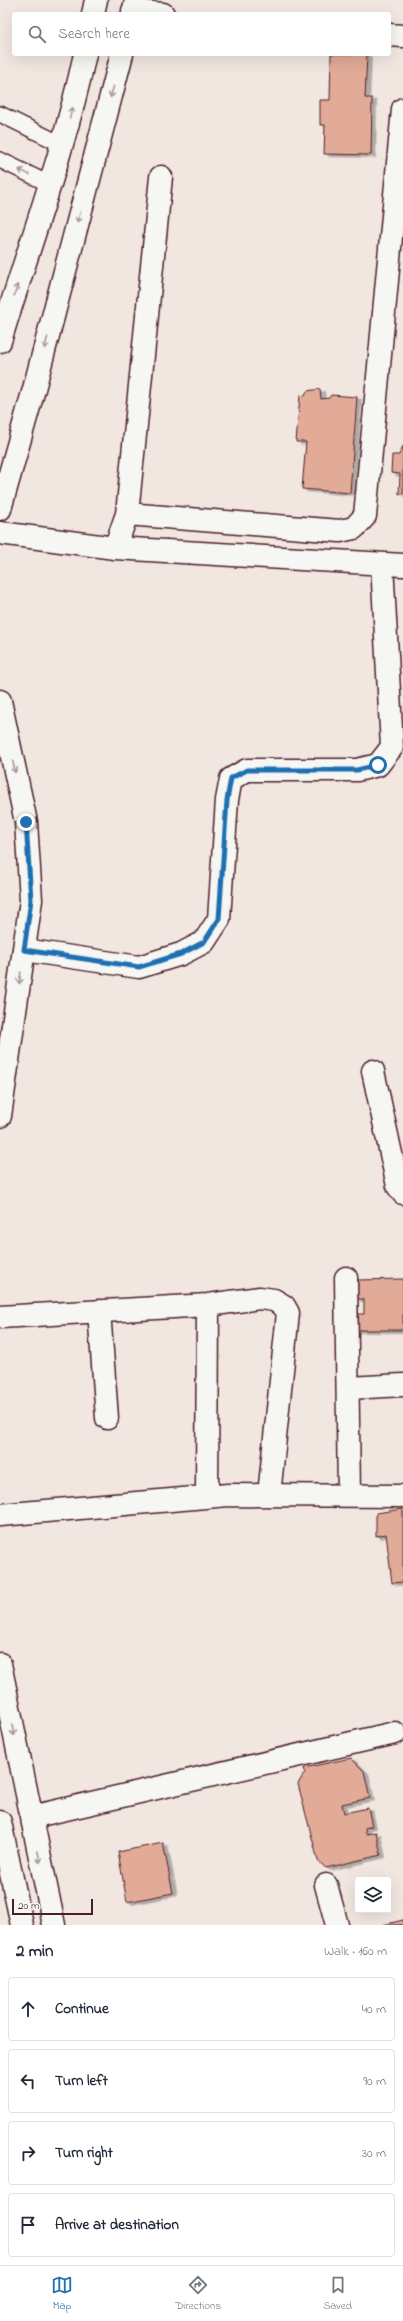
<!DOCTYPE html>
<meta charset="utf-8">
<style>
body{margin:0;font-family:"Indie Flower",sans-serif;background:#f6f6f7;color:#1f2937}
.controls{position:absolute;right:12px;bottom:12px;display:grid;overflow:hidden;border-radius:4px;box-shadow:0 4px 16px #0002}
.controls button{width:36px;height:36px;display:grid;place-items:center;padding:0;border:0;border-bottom:1px solid #e0e1e3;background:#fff;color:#1f2937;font:20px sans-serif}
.scale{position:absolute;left:12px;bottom:10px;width:81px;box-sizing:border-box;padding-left:4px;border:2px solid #4a1f2b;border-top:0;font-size:11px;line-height:14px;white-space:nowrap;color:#4a1f2b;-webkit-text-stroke:3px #f6f6f2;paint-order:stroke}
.stop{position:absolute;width:12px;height:12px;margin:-9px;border:3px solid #1f6fb2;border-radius:50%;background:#fff}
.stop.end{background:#1f6fb2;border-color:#fff;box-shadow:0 1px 4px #0008}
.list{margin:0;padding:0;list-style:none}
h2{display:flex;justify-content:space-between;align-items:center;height:52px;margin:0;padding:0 16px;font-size:17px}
h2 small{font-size:13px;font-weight:400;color:#747a83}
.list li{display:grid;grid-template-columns:26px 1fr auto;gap:12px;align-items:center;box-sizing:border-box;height:64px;margin:0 8px 8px;padding:0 8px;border:1px solid #e0e1e3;border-radius:4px}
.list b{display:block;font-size:15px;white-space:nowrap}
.list em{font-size:13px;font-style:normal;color:#747a83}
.icon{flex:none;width:22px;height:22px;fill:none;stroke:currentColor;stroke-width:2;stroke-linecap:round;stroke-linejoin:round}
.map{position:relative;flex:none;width:403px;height:1925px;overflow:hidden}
.search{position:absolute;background:#fff;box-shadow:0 4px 16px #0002;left:12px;right:12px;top:12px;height:44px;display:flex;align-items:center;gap:10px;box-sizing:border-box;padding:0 14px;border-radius:4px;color:#747a83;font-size:15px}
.sheet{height:340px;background:#fff}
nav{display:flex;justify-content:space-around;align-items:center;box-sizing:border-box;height:56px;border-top:1px solid #e0e1e3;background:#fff;font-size:11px;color:#747a83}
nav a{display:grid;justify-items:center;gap:2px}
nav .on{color:#1f6fb2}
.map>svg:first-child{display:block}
.building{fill:#e1ab97;stroke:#4a1f2b;filter:url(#shadow)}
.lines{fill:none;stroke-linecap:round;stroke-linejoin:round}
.service-casing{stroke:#4a1f2b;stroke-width:18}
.minor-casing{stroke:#4a1f2b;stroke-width:25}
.secondary-casing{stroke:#4a1f2b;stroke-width:25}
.service{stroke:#f6f6f2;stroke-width:15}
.minor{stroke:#f6f6f2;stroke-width:22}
.secondary{stroke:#f6f6f2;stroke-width:22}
.oneway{stroke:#a99598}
.route{stroke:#1f6fb2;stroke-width:5}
</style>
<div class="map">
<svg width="403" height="1925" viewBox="0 0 403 1925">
<defs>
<filter id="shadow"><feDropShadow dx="4.5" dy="2.5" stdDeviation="0" flood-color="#0004"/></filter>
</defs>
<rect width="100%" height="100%" fill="#f2e7e0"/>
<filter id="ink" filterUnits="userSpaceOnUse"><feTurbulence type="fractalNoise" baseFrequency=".025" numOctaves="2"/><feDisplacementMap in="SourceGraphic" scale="8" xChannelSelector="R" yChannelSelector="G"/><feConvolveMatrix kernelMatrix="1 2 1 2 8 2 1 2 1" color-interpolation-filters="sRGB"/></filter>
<g filter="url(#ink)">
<path class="building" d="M331,54H367L365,98H372L371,155L324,154L325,125H320V100H330Z
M320,389L321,399L329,398L331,395L357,397L350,493L302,489L306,442H296L300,395L305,396L307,391Z
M403,446V494H399L400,474L391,473L392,455H399Z
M403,1279V1330H354V1314H364V1299H356V1280Z
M403,1509V1582L392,1583L386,1534L376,1536V1513Z
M351,1758L364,1771L370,1798L342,1804L344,1813L368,1808L372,1826L365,1828L366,1834L376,1832L381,1855L326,1868L318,1861L298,1784L305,1772L304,1768Z
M163,1843L173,1893L127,1902L118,1852Z
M403,1920V1925H383Z"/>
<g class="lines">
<defs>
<path id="service" d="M0,114L63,145
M0,160L49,184"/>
<path id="minor" d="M133,11L163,14
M389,35L403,36
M127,514L340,531L354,528L365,516L403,109
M0,533L115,548L403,565
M115,548L127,514L161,177
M24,950L139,967L181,954L204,942L219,919L227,800L231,779L247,770H357L378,765L392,747L382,564
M373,1071L398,1186L403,1193
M346,1278L349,1495
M99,1311L107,1418
M0,1317L208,1305L260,1298L274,1300L284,1306L288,1313L269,1495
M349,1388L403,1385
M207,1497L208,1305
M0,1515L228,1495L403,1496
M31,1817L395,1733
M326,1885L337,1925"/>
<path id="secondary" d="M93,14L96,0
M133,14L136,0
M0,341C29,246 64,152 85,54
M0,509L34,389L122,54
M0,701L26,822L31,900L0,1116
M0,1664L54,1925
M0,1822L22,1925"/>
</defs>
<use href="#service" class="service-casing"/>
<use href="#minor" class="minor-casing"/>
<use href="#secondary" class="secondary-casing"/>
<use href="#service" class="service"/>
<use href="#minor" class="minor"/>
<use href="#secondary" class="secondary"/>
</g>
<defs><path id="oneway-shaft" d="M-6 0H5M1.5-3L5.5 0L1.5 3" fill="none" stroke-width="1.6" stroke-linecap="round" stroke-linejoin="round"/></defs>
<g class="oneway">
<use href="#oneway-shaft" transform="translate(112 92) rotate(105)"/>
<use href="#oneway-shaft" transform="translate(71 113) rotate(-76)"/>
<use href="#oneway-shaft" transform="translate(24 172) rotate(-154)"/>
<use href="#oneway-shaft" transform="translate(79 217) rotate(105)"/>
<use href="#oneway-shaft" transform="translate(16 290) rotate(-73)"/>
<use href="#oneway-shaft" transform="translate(46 343) rotate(105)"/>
<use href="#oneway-shaft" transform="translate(14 767) rotate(78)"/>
<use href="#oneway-shaft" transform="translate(20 978) rotate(98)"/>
<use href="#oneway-shaft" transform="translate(13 1730) rotate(78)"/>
<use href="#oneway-shaft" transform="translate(39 1857) rotate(79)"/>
</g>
</g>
<g class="lines" filter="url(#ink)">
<path class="route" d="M26,822L31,900L24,950L139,967L181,954L204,942L219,919L227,800L231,778L247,770H357L378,765"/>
</g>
</svg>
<div class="controls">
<button><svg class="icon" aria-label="layers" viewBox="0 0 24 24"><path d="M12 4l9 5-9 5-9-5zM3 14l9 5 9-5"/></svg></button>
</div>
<div class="scale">20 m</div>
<div class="stop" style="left:378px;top:765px"></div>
<div class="stop end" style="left:26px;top:822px"></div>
<div class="search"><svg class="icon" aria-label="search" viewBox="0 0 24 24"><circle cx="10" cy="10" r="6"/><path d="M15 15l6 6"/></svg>Search here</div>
</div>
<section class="sheet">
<h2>2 min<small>Walk · 160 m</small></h2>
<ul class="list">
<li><svg class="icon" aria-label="ahead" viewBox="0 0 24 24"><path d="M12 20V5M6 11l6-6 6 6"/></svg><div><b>Continue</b></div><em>40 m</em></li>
<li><svg class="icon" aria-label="left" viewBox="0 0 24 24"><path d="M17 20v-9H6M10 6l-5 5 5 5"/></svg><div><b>Turn left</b></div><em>90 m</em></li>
<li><svg class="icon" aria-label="right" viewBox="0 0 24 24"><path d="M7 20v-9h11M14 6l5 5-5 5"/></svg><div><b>Turn right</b></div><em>30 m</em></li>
<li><svg class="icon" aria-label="arrive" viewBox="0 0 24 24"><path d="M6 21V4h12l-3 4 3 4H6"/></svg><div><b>Arrive at destination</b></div></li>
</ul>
</section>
<nav>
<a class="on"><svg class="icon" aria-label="map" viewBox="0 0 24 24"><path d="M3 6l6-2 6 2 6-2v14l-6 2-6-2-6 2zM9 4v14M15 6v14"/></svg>Map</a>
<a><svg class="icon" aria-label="directions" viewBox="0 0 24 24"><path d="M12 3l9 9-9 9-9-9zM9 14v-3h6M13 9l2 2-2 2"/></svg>Directions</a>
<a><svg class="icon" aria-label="saved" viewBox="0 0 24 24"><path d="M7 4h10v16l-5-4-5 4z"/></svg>Saved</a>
</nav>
